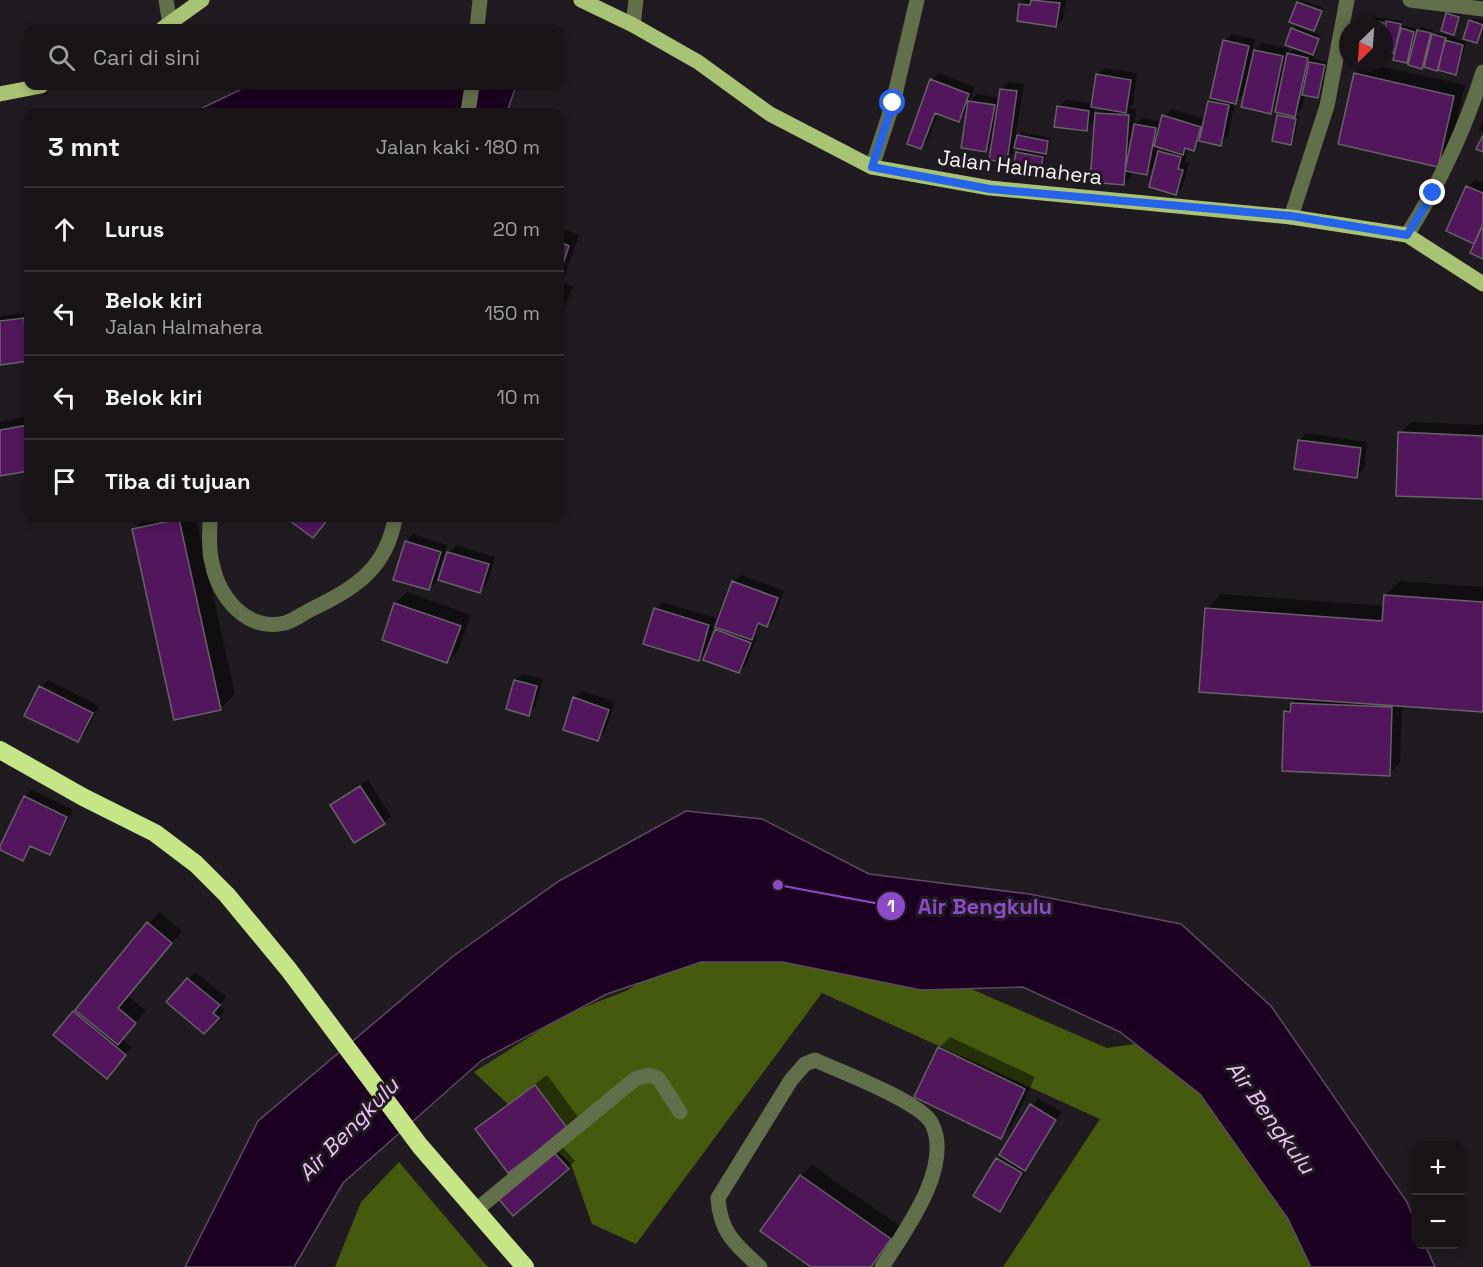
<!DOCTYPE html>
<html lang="id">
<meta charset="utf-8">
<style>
body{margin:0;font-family:"Space Grotesk",sans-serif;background:#211d21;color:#f1f3f6}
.controls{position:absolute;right:18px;bottom:18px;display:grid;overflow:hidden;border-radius:12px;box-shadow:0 3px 9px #0003}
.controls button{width:54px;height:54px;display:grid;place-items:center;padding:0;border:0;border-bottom:2px solid #363337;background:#181418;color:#f1f3f6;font:30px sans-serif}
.compass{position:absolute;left:1339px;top:18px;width:54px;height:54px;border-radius:50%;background:#181418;box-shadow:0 3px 9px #0003;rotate:205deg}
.stop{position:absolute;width:18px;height:18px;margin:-14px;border:4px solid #2563eb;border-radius:50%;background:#fff}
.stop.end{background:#2563eb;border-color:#fff;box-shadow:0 2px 6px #0008}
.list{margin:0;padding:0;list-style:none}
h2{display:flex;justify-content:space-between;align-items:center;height:78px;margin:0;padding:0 24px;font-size:26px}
h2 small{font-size:20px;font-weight:400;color:#9f9ea2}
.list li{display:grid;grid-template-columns:39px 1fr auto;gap:18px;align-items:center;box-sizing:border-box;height:84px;padding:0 24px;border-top:2px solid #363337}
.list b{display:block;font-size:22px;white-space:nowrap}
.list p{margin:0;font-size:20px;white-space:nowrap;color:#9f9ea2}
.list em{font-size:20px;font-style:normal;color:#9f9ea2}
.icon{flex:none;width:33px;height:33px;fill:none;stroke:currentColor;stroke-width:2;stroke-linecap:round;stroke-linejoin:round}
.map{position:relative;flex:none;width:1483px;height:1267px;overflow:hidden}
.search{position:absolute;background:#181418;box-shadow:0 3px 9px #0003;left:24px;top:24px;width:540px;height:66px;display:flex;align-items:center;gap:15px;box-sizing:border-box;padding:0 21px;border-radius:12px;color:#9f9ea2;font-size:22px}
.panel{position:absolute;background:#181418;box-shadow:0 3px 9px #0003;left:24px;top:108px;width:540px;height:414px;border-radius:12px}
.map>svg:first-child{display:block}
.forest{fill:#465a0d}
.water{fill:#1b0021;stroke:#5d4961;stroke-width:1.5}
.shadow{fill:#0007;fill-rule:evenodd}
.building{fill:#51165b;stroke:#676268;stroke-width:1.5}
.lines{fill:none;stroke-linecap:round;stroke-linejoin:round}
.minor{stroke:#626f4b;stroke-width:15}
.major{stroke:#a9c375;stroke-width:15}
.highway{stroke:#c5e586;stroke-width:18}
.route{stroke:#2563eb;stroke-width:8}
.labels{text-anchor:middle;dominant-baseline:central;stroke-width:6;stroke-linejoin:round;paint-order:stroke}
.street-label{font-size:21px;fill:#f6f3f7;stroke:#201b20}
.water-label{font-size:22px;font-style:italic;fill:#f2c1fb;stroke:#201b20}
.leader{fill:none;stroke:#8d4ac7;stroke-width:2}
.callout-dot{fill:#8d4ac7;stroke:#201b20;stroke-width:2}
.mark-label{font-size:18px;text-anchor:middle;font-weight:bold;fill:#fff}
.callout-label{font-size:22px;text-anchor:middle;font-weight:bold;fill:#8d4ac7;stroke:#201b20;stroke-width:6;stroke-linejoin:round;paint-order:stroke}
</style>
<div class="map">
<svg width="1483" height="1267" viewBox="0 0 1483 1267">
<rect width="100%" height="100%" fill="#201b20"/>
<path class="forest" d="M706,938L955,982L1107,1048L1188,1036L1331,1267H1003L1100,1119L822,993L636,1244L592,1224L571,1164L474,1072L564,1015L628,990Z
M399,1162L480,1258L488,1267H335L361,1202Z"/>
<path class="water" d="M248,86H516L507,112H194Z
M686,811L762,819L869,874L1029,894L1181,924L1271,1006L1407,1202L1415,1222L1416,1244L1425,1245L1435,1267H1311L1288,1219L1200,1094L1120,1032L1023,987L921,990L783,962H701L607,994L482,1060L343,1183L294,1267H185L258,1121L452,957L559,881Z"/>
<path class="shadow" d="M1025,0H1066L1063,19L1056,26L1020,4Z
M1300,0L1324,8L1314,29L1298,3Z
M1451,11L1461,14L1454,33L1448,14Z
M1372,17L1403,21L1402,25L1417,29L1416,33L1421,27L1433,30L1431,38L1437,32L1466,42L1459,70L1456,73L1426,66L1427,62L1422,67L1412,56L1406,62L1397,52L1384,49V27H1367Z
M1473,18L1483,21V29L1477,41L1470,21Z
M1296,26L1321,36L1313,59L1327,62L1321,94L1317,97L1305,94L1302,108L1295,115L1299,116L1294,140L1291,144L1279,116L1282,112L1278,104L1270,112L1246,92L1235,102L1228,137L1220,144L1201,140L1193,149L1188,148L1185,162L1189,163L1183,186L1176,193L1157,164L1147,173L1131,171V177L1124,184L1096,120L1086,130L1058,107L1066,100L1093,103L1097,75L1105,68L1137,73L1133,104L1129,108L1136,109L1135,125L1142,118L1162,121L1171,109L1205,119L1209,101L1213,97L1224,41L1231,34L1255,39L1252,53L1262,43L1289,49L1288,55L1295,47L1293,29ZM1095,107L1103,108L1094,116ZM1158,146L1164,148L1157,161H1155Z
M1366,63L1465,85L1449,154L1438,165L1355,74Z
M939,73L975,87L970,101L977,94L1000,98L1001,89L1009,82L1024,84L1015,138L1022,132L1051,138L1042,169L1039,172L1017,153L1022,148L1014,146L1013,153L1006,161L993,143L986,151L968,110L959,120L938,112L928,140L921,147L932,80Z
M1483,120V132L1478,130Z
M1475,180L1483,183V258L1477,243L1448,230L1468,187Z
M560,228L579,235L565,275L560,280Z
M560,281L573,287L560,318Z
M28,312V360L0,363V316Z
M28,416V469L0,474V422Z
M1411,422L1483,425V498L1400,433Z
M1306,433L1367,442L1364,469L1357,476L1299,441Z
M146,518H196L235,694L220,709L133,530Z
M289,518H330L313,536Z
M413,534L447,545L436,582L428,589L406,542Z
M456,545L495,557L487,584L479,591L449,553Z
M741,575L784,591L774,618L767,625L762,623L755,635L757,636L746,665L739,672L716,630L734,582Z
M1400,581L1483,587V711L1402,705L1400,763L1389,774L1285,712L1298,697L1207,609L1221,594L1385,606V595Z
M407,592L471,615L458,651L447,662L383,639L396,603Z
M662,602L716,618L707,648H709L698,659L655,609Z
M522,674L543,679L535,707L528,714L515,681Z
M48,680L99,706L85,733L77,741L41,687Z
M582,691L615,702L605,732L598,740L574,698Z
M368,780L391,816L384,823L332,806Z
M32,790L73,810L56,846L49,853L33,845L23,859L25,797Z
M159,912L182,931L128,996L146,1011L122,1039L132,1047L114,1070L74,1012Z
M195,972L226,997L219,1005L225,1010L211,1025L168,1002Z
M950,1037L1035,1077L1012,1126L1001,1137L939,1048Z
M547,1075L578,1117L567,1128L477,1129Z
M1038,1098L1062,1112L1007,1203L999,1210L997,1159Z
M560,1144L575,1161L513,1214Z
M812,1165L901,1227L873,1267H813L801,1176Z"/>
<path class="building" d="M1031,0L1060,3L1056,27L1017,21L1019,4L1030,5Z
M1297,2L1322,11L1314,31L1289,22Z
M1446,13L1459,17L1454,35L1441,31Z
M1368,19L1384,23L1383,27H1366Z
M1469,20L1483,25L1477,43L1463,39Z
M1386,21L1401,24L1394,53L1384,51Z
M1291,28L1319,39L1313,55L1285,45Z
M1401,28L1414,32L1407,63L1393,60Z
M1417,30L1431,33L1422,69L1408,65Z
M1432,34L1446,38L1437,71L1424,67Z
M1223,40L1249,46L1236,104L1210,98Z
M1445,40L1463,45L1456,75L1438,70Z
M1254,50L1283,56L1271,114L1241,107Z
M1287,53L1308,58L1295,117L1275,112Z
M1309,62L1325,65L1318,98L1302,95Z
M1354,73L1454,96L1438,167L1338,144Z
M1096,74L1131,80L1126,113L1091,107Z
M930,79L969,94L959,122L935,113L921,149L907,144Z
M1000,89L1017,91L1007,162L989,160Z
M968,101L995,105L986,152L961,148Z
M1208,101L1229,105L1221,146L1199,141Z
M1057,106L1089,111L1087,131L1054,127Z
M1095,113L1129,115L1124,185L1090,182Z
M1162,115L1201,127L1194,151L1185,148L1183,155L1154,146Z
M1277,115L1296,119L1291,145L1272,141Z
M1134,124L1156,128L1147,175L1125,171Z
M1017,135L1048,141L1046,154L1014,148Z
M1483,135V152L1476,149Z
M1158,151L1181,157L1178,169L1183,170L1176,195L1149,187Z
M1016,152L1043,157L1040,174L1013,169Z
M1466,186L1483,193V223L1474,244L1446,231Z
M1482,227L1483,228V259L1470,253Z
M560,242L569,246L560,273Z
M24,318L28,361L0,365V321Z
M28,425V471L0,476V430Z
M1398,432L1483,436V499L1396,496Z
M1298,440L1361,448L1357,478L1294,469Z
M286,518H329L313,538Z
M179,519L221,710L174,720L132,529Z
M405,541L441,552L429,590L393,580Z
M447,552L489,564L480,593L438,580Z
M732,581L778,598L767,627L758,623L752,640L715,627Z
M1384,595L1483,602V712L1199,692L1205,608L1382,621Z
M394,603L461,626L447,663L382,640Z
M654,608L709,625L699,661L643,644Z
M715,629L751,643L739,673L703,660Z
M514,680L537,686L529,716L506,709Z
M39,686L93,713L78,742L24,716Z
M573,697L609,710L598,741L563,730Z
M1291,703L1392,707L1390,776L1282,771L1284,711L1290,712Z
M360,786L385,824L354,843L330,805Z
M24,796L67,817L50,855L30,846L23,861L0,850V846Z
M147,922L172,943L118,1008L136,1023L118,1045L75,1010Z
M187,978L220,1005L213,1013L219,1018L204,1034L166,1002Z
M73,1011L126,1055L107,1079L53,1035Z
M938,1047L1025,1089L1001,1139L914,1097Z
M535,1085L568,1129L508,1173L475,1129Z
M1030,1104L1056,1120L1025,1171L999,1155Z
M552,1150L569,1169L513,1216L497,1197Z
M996,1158L1022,1173L1000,1212L973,1196Z
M800,1175L891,1239L871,1267H811L760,1231Z"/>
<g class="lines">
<path class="minor" d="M166,0L170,24
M1410,0L1483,9
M633,25L636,0
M477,28L480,0
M468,112L472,86
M872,167L893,103L917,0
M1291,217L1327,106L1347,0
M1407,235C1439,184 1465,130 1483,72
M210,518C210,532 208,549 212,563C219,597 246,632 285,623C295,620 305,612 314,608C356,588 387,567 395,518
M476,1210L635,1079L649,1075L658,1078L680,1112
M760,1267C736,1245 720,1233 718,1198L791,1080L805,1064L815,1060C839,1071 922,1102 932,1124C953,1167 905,1231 882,1267"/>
<path class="major" d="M581,0L633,25L698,62L770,114L872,167L990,188L1291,217L1407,235L1483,284
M163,28L202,0
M0,94L41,86"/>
<path class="highway" d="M0,750L83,797L155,833L196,864L227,895L289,970L420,1146L525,1267"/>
</g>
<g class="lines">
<path class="route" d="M893,103L872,167L990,189L1291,216L1407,235L1433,193"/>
</g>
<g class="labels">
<g class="street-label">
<text transform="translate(1020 167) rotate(7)">Jalan Halmahera</text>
</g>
<g class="water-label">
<text transform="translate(1271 1117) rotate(54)">Air Bengkulu</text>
<text transform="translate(348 1129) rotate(-46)">Air Bengkulu</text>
</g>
</g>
<path class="leader" d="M778 885L891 906"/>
<g class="callout-dot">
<circle cx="778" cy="885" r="6"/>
<circle cx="891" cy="906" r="15"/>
</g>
<g class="mark-label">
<text x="891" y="912">1</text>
</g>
<g class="callout-label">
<text x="985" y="914">Air Bengkulu</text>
</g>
</svg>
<div class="controls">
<button>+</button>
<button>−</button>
</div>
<svg class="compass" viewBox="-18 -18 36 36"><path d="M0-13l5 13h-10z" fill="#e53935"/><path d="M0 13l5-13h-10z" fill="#9f9ea2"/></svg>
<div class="stop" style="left:893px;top:103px"></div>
<div class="stop end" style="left:1433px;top:193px"></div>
<div class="search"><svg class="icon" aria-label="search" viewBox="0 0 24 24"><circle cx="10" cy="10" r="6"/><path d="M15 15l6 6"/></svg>Cari di sini</div>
<section class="panel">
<h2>3 mnt<small>Jalan kaki · 180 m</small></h2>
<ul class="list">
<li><svg class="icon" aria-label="ahead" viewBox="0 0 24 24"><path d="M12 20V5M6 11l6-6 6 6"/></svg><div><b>Lurus</b></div><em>20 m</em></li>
<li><svg class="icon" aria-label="left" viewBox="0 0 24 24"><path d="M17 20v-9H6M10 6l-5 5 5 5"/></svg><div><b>Belok kiri</b><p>Jalan Halmahera</p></div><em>150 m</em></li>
<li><svg class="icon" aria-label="left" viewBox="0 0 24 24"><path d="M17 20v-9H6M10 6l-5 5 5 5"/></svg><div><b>Belok kiri</b></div><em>10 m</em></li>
<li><svg class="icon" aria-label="arrive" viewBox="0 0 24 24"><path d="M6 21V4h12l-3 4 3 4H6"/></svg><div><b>Tiba di tujuan</b></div></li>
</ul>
</section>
</div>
